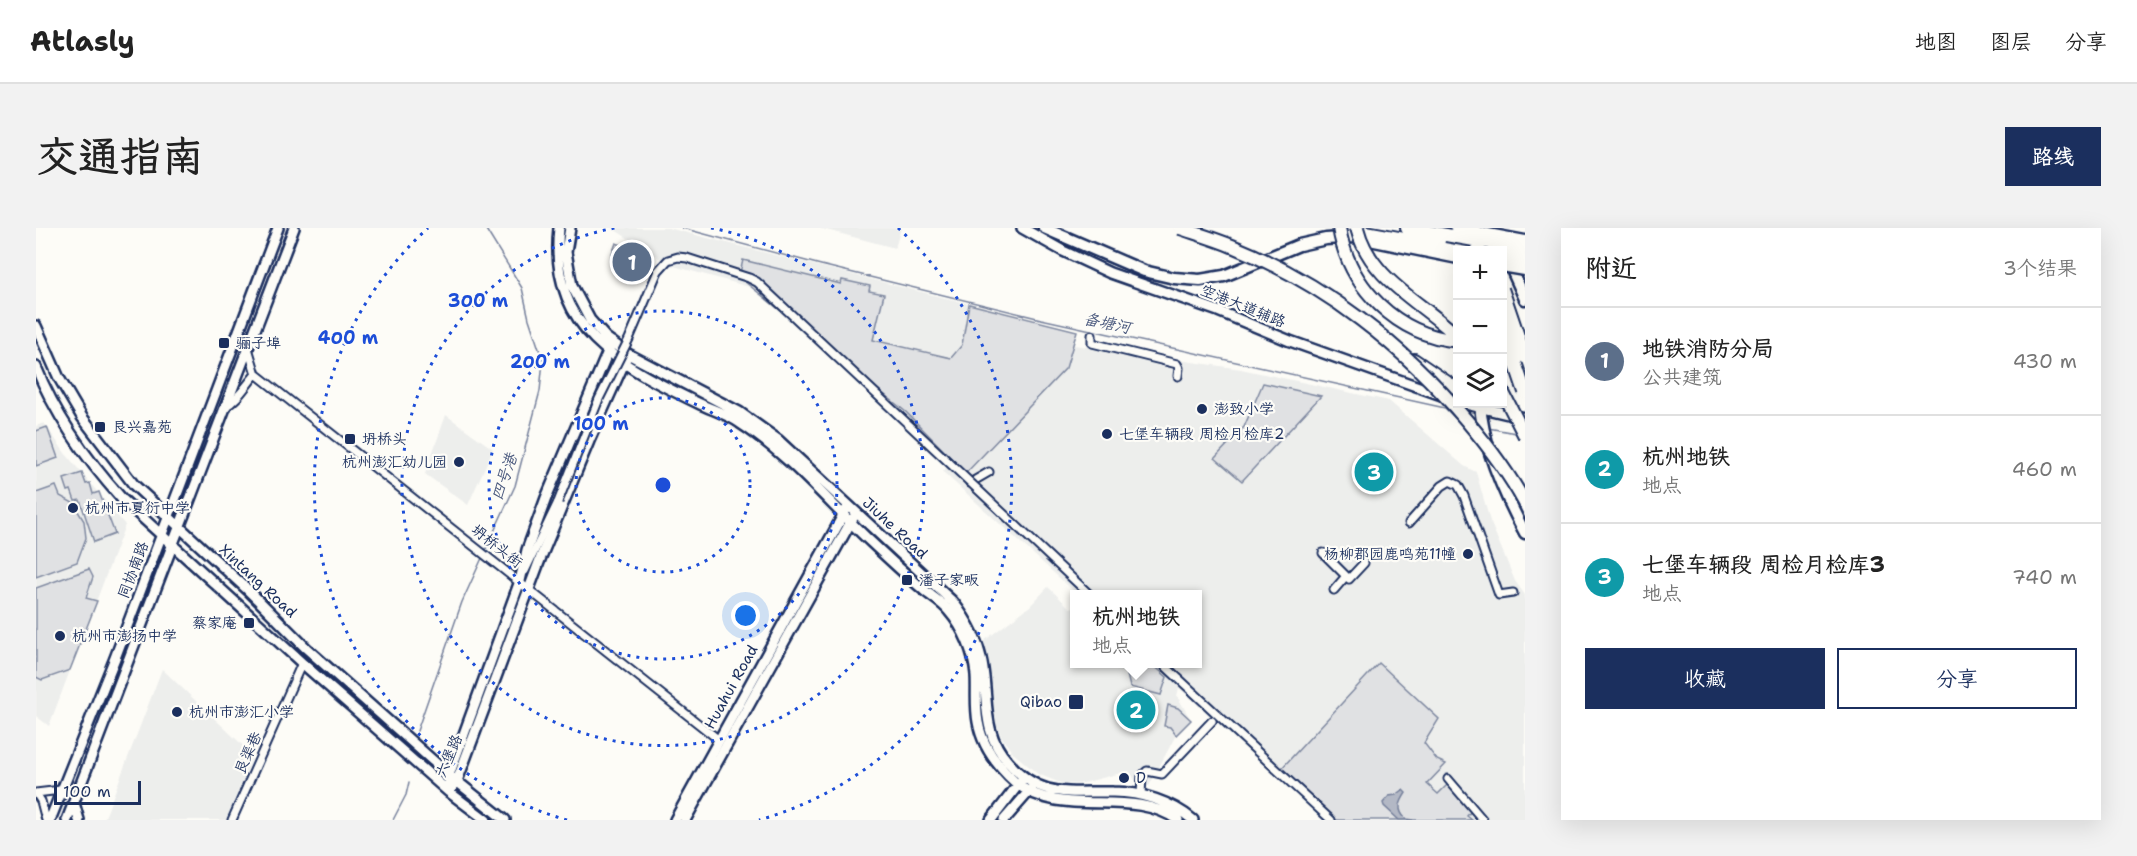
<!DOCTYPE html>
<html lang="zh">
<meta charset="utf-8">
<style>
body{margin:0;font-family:"Shantell Sans","LXGW WenKai TC",sans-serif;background:#f2f2f2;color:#222}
.controls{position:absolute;right:18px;top:18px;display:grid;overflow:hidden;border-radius:0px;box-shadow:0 6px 24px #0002}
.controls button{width:54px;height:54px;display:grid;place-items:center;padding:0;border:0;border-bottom:2px solid #e0e0e0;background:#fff;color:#222;font:30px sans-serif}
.scale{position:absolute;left:18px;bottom:15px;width:87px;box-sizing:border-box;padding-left:6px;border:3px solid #1b2f5e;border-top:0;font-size:16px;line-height:21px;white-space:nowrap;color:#1b2f5e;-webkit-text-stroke:4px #fdfcf7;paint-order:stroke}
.you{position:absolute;left:710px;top:388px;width:21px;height:21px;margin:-15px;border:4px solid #fff;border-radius:50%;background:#1a73e8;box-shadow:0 0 0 9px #1a73e833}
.badge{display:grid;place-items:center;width:39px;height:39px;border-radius:50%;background:#1b2f5e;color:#fff;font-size:20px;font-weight:700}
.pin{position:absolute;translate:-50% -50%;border:3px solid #fff;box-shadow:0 2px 6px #0006}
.popup{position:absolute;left:1034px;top:362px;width:132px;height:78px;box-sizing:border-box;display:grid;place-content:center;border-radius:0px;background:#fff;filter:drop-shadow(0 2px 4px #0005);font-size:20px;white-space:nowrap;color:#767676}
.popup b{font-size:22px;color:#222}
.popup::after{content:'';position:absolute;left:50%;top:100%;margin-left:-12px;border:12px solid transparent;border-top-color:#fff}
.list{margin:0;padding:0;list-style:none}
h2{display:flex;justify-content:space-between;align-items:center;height:78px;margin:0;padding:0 24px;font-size:26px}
h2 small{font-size:20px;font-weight:400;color:#767676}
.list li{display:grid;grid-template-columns:39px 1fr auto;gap:18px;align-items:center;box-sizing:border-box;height:108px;padding:0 24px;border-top:2px solid #e0e0e0}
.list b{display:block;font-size:22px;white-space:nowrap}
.list p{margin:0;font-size:20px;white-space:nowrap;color:#767676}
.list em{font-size:20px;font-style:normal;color:#767676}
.actions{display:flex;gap:12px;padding:18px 24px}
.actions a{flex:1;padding:14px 0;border:2px solid #1b2f5e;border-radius:0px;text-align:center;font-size:21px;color:#1b2f5e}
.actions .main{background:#1b2f5e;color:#fff}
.icon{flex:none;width:33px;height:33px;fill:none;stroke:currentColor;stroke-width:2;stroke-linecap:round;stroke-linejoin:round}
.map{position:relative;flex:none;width:1489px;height:592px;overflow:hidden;border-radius:0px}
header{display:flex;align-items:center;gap:36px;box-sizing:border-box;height:84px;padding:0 30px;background:#fff;border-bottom:2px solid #e0e0e0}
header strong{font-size:28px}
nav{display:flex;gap:33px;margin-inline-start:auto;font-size:21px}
.intro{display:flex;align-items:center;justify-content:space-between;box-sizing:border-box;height:144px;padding:0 36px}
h1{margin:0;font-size:42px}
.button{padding:15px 27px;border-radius:0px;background:#1b2f5e;color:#fff;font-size:21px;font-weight:700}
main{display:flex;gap:36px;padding:0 36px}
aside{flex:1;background:#fff;border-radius:0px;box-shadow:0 6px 24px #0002}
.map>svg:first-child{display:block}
.built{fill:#edeeec}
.green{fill:#e0e1e3;stroke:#7e88a0;stroke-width:1.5}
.water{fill:#b3b8c5;stroke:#76819c;stroke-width:1.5}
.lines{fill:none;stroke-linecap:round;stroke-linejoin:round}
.stream{stroke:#76819c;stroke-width:1.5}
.street-casing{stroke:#1b2f5e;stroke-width:11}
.secondary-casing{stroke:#1b2f5e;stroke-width:14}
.primary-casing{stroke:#1b2f5e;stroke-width:15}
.highway-casing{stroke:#1b2f5e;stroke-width:16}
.street{stroke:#fdfcf7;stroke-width:7}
.secondary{stroke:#fdfcf7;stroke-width:9}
.primary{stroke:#fdfcf7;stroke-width:10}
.highway{stroke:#fdfcf7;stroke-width:12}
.street-bridge-casing{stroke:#1b2f5e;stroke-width:11;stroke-linecap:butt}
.primary-bridge-casing{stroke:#1b2f5e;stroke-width:15;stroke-linecap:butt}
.highway-bridge-casing{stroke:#1b2f5e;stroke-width:16;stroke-linecap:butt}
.street-bridge{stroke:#fdfcf7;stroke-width:7}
.primary-bridge{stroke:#fdfcf7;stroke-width:10}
.highway-bridge{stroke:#fdfcf7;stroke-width:12}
.ring{fill:none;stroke:#1d4ed8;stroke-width:3;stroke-dasharray:3 6}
.poi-dot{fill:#1b2f5e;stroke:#fdfcf7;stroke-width:2}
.labels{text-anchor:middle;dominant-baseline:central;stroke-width:4.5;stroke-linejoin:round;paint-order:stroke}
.street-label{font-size:15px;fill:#1b2f5e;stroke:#fdfcf7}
.poi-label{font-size:15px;fill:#1b2f5e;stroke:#fdfcf7;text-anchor:start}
.water-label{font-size:16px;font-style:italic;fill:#49587d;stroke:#fdfcf7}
.centre{fill:#1d4ed8;stroke:#fdfcf7;stroke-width:3}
.ring-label{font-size:18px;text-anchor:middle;font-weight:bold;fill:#1d4ed8;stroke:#fdfcf7;stroke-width:4.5;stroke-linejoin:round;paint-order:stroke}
</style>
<header>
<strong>Atlasly</strong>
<nav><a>地图</a><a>图层</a><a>分享</a></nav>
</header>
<div class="intro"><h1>交通指南</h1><a class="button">路线</a></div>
<main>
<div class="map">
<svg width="1489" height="592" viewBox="0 0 1489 592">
<rect width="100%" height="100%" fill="#fdfcf7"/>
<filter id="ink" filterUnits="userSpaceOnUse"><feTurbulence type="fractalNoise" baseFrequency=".0167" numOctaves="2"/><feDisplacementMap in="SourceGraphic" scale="12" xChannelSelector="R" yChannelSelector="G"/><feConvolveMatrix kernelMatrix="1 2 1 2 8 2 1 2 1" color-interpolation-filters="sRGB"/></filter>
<g filter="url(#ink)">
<path class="built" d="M576,0H632L1041,103L1038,117L1205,141L1353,173L1428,238L1440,244L1454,293L1479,353L1489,367V592H1300L1246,541L1239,547L1143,460L1141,468L1155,492L1140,507L1113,558L1101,555L1093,543L1043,556H1027L1002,546L976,524L965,508L958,491L948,413L994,378L1012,359L1034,380L1038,379V436H1101L1091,447L1116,436H1162V366H1041L907,244L912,237L717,60L634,37Z
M783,0H865L859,20Z
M410,187L457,221L432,277L389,246Z
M8,195L29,225L89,297L13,498L0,488V198Z
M126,441L217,527L190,592H68Z"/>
<path class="green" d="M580,15L605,24L600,38L575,29Z
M707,32L805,56L806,52L834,58L833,63L848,66L837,112L915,130L926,117L933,76L1041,103L1030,140L930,245L870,184L703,49Z
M1227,155L1285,168L1206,253L1179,230L1208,199Z
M11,199L22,230L0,238V203Z
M46,245L50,256L54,255L57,266L63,264L79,306L58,314L44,272L39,273L35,262L32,263L28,251Z
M20,258L24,268L37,275L48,293L50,310L41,334L0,349V265Z
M53,341L57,349L50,370L61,373L34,442L6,452L0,449V360Z
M1343,435L1403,491L1388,515L1401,532L1410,536L1391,556L1402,566L1412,556L1436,582L1431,588L1436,592H1300L1245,541Z
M1101,436H1116L1131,449L1125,467L1094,459L1091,447Z
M1132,477L1142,480L1155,492L1140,507L1134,499L1128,498Z"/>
<path class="water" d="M1367,562L1370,565C1364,574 1360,582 1370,591L1377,592H1363L1348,578L1347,575L1353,568L1360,567Z"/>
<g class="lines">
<path class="stream" d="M646,0L785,37L1005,91L1409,180L1424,195
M1452,200L1480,205
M449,323L479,258L504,163L507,133L493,91L486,60L449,0
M381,503L426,374L446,330
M357,592L370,567L373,554"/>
<defs>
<path id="street" d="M1056,107V115L1141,136L1143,140L1142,148
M212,120L220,146L683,512
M189,179C202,172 210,157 220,146
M934,255L953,244
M1373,295L1406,258L1414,253L1422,257L1428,268L1463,367L1477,365
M1287,325L1313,351L1328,335
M489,343L522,274L516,292
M1298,362L1310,348
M1127,436L1295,592
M1412,551L1447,592
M0,565L5,573L10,592
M0,565L25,562
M1105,567L1106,548L1111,543L1126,546L1176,493
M196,592L266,435"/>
<path id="secondary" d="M523,0C512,101 583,137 662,175C676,182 692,186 704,195C754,227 793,275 836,315C853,331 870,347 888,362C896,369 906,374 913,383C928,400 938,425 940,447C941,462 939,478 942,494C946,518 963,540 981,556C1029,592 1094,558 1142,592
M534,0L530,24L536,58L554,92L570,110L592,126L703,184L742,212L917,374C931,392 942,412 946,435C953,472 945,504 972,534C1005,572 1034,563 1077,564C1105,564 1136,574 1157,592
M986,0L1027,23L1074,45L1182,83L1254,113L1422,173
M0,98L23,150L46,189L98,257L212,362L270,420L413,547L469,592
M576,114L510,270L491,322L484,353L413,547V564L421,553L505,329L553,213L592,126
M0,139C20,189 50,231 86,271L266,435L413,564L450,592
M1430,176L1489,190
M38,575L43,592
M14,592L79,430L242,0
M31,592L258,0
M639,592L810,282
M649,592L817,290
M955,592L985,553
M968,592L996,560"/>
<path id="primary" d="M1008,0L1108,43L1138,50L1164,52L1188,48L1263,17L1290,11L1319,9L1422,30
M1472,33L1489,71
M1444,176C1447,220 1468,266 1489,305"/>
<path id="highway" d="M1308,0L1428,22
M1371,0L1410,7
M1378,132L1422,162"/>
</defs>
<use href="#street" class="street-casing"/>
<use href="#secondary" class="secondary-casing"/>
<use href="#primary" class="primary-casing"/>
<use href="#highway" class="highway-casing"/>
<use href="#street" class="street"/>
<use href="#secondary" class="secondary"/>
<use href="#primary" class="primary"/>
<use href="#highway" class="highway"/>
<defs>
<path id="street-bridge" d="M522,274L563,171L593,111L622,43L632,32L642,29L651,30L713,50L721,54L1053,366"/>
<path id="primary-bridge" d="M1420,0L1489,13
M1466,38L1489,42"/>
<path id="highway-bridge" d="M1144,0C1162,6 1179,11 1196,18C1288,55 1368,118 1431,193C1453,219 1473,246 1489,275
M1303,0C1313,60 1361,107 1422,113
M1321,0C1334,52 1386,74 1422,109
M1435,0L1443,22
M1410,7L1489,21
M1466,29L1489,33
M1466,61L1489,129
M1466,96L1489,164
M1466,163L1489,208"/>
</defs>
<use href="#street-bridge" class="street-bridge-casing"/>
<use href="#primary-bridge" class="primary-bridge-casing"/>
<use href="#highway-bridge" class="highway-bridge-casing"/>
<use href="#street-bridge" class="street-bridge"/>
<use href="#primary-bridge" class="primary-bridge"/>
<use href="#highway-bridge" class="highway-bridge"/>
</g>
</g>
<g class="ring">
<circle cx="627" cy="257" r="87"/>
<circle cx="627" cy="257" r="174"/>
<path d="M675 0A261 261 0 1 1 579 0"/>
<path d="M531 592A348 348 0 0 1 392 0M862 0A348 348 0 0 1 723 592"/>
</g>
<g class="poi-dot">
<rect x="182" y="109" width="12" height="12" rx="3"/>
<circle cx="1166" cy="181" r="6"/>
<rect x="58" y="193" width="12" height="12" rx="3"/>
<circle cx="1071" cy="206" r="6"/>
<rect x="308" y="205" width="12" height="12" rx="3"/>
<circle cx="423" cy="234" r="6"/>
<circle cx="37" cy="280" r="6"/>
<circle cx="1432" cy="326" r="6"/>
<rect x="865" y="346" width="12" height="12" rx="3"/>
<rect x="207" y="389" width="12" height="12" rx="3"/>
<circle cx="24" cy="408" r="6"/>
<rect x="1032" y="466" width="16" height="16" rx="3"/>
<circle cx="141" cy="484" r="6"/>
<circle cx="1088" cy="550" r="6"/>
</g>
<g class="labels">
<g class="street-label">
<text transform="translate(1207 78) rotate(22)">空港大道辅路</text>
<text transform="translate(859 300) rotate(43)">Jiuhe Road</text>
<text transform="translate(461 318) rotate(38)">坍桥头街</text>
<text transform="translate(97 342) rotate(-69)">同协南路</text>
<text transform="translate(222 353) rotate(43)">Xintang Road</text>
<text transform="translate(695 459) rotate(-61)">Huahui Road</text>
<text transform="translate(212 525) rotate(-66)">艮渠巷</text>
<text transform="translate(413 528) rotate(-67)">六堡路</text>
</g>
<g class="poi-label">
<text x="200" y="115">骊子埠</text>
<text x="1178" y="181">澎致小学</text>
<text x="76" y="199">艮兴嘉苑</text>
<text x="1083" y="206">七堡车辆段 周检月检库2</text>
<text x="326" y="211">坍桥头</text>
<text x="411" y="234" text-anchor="end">杭州澎汇幼儿园</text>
<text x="49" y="280">杭州市夏衍中学</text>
<text x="1420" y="326" text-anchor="end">杨柳郡园鹿鸣苑11幢</text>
<text x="883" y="352">潘子家畈</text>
<text x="201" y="395" text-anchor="end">蔡家庵</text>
<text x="36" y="408">杭州市澎扬中学</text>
<text x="1026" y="474" text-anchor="end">Qibao</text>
<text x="153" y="484">杭州市澎汇小学</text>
<text x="1100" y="550">D</text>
</g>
<g class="water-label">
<text transform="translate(1071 95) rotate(12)">备塘河</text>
<text transform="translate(468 249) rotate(-71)">四号港</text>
</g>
</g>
<circle cx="627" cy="257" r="9" class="centre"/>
<g class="ring-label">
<text x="442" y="79">300 m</text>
<text x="312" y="116">400 m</text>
<text x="504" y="140">200 m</text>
<text x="565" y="202">100 m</text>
</g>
</svg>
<div class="controls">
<button>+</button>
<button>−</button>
<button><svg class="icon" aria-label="layers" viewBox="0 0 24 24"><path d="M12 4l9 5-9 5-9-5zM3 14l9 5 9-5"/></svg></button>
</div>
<div class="scale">100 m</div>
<div class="you"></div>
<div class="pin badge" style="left:596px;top:34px;background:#5c6f8a">1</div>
<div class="pin badge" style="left:1100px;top:482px;background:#0f9aa8">2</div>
<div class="popup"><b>杭州地铁</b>地点</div>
<div class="pin badge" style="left:1338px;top:244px;background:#0f9aa8">3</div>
</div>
<aside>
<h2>附近<small>3个结果</small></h2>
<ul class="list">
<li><span class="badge" style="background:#5c6f8a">1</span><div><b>地铁消防分局</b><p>公共建筑</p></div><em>430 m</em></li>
<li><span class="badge" style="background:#0f9aa8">2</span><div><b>杭州地铁</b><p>地点</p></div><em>460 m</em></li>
<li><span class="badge" style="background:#0f9aa8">3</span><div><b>七堡车辆段 周检月检库3</b><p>地点</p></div><em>740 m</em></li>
</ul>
<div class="actions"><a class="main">收藏</a><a>分享</a></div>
</aside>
</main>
